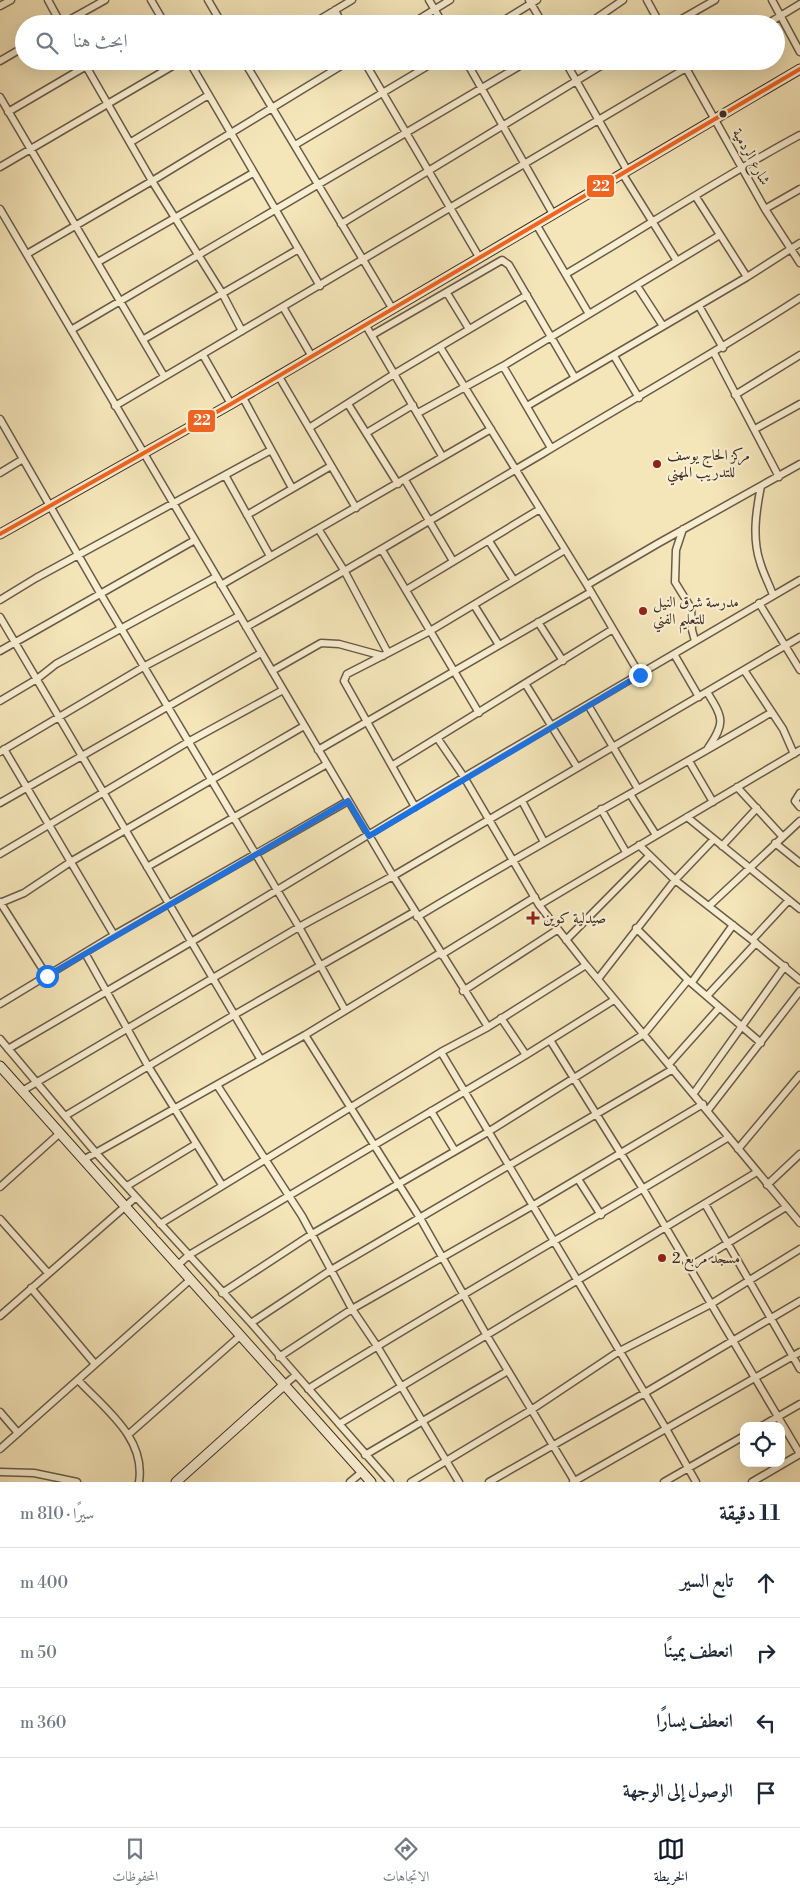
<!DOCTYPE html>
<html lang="ar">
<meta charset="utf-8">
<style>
body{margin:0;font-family:"Libre Bodoni",Amiri,serif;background:#f2f2f3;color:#1f2937;direction:rtl}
.controls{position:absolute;right:15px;bottom:15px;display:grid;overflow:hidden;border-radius:10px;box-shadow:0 5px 20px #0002}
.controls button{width:45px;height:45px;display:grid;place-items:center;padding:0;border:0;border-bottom:1px solid #e0e1e3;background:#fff;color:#1f2937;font:25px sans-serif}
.stop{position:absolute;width:15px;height:15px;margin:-11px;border:4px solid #1a73e8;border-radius:50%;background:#fff}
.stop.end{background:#1a73e8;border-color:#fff;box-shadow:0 1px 5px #0008}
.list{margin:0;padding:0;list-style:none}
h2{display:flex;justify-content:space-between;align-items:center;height:65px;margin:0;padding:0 20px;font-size:21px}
h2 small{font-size:16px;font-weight:400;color:#747a83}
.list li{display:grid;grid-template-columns:32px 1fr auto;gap:15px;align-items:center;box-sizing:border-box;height:70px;padding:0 20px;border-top:1px solid #e0e1e3}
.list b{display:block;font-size:19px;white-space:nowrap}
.list em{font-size:16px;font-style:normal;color:#747a83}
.icon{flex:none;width:28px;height:28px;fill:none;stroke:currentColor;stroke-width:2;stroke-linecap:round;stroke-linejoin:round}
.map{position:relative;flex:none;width:800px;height:1482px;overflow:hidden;direction:ltr}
.search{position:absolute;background:#fff;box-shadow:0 5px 20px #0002;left:15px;right:15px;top:15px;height:55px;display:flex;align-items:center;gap:12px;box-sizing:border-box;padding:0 18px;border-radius:28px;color:#747a83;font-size:19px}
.sheet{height:345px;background:#fff}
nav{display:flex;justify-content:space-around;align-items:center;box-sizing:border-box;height:70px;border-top:1px solid #e0e1e3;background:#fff;font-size:14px;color:#747a83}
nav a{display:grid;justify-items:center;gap:2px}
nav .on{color:#111827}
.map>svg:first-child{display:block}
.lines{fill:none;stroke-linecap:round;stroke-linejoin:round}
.street-casing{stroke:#6b5b49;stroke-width:9}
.secondary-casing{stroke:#3d2d24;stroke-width:11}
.street{stroke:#f8efd2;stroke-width:6}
.secondary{stroke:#f8efd2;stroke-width:9}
.bus-1-casing{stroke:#f8efd2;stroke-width:8}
.bus-1{stroke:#f26522;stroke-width:4}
.route{stroke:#1a73e8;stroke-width:6}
.bus-dot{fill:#3d2d24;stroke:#f8efd2;stroke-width:2}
.poi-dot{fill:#8f2418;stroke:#f8efd2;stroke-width:2}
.labels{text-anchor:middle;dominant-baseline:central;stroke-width:4.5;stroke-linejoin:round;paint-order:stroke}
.street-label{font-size:15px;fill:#3d2d24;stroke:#f8efd2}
.poi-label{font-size:15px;fill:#3d2d24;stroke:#f8efd2;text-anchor:start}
.line-badge{stroke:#f8efd2;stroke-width:2}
.badge-label{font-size:14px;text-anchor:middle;font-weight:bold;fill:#fff}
</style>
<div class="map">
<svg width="800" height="1482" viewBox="0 0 800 1482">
<rect width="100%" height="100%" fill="#f5e6b9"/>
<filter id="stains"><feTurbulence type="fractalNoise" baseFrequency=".004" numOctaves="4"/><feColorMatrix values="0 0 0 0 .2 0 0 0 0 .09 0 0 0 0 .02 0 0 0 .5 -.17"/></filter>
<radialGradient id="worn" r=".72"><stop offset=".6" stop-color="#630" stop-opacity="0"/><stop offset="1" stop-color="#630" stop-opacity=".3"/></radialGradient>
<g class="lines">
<defs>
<path id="street" d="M48,0L61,24
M151,0L165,24
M208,0L222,24
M429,0L443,24
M529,0L543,24
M647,0L660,24
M772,0L800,52
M0,6L11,0
M335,10L342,24
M62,24L105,0
M312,24L352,0
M411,24L450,0
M498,24L537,0
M588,24L623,0
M673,24L715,0
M767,24L800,4
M0,61L24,47
M83,61L152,181L222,293L242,331
M189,61L320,286
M244,61L392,308
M364,61L479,257
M466,61L553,214
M565,61L627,170
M682,61L765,209L800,263
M0,97L164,376
M8,112L95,61
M131,142L207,96
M295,145L436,61
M0,167L181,61
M622,173L677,261
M696,197L747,277
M0,209L393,876L488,1027L586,965
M765,209L800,189
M341,224L609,61
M536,224L589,314
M27,254L152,181L349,61
M98,262L253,173
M566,274C644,228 720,178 800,135
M637,286L663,326
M447,293L469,329
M699,306L723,348
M283,307L311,355
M365,324L442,456
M71,330L528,61
M372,335L502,260L509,265L575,378
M144,339L297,250
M440,347L587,585L640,675
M714,353L779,477
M203,355L231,404
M614,356L639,398
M503,366L551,448
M278,375L356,508
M735,395L800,355
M242,396L292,488
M348,404L398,484
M115,406L698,61
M527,406L747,277L800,243
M418,413L503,366L720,235
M0,419L100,593L299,927L345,1010
M309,428L394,374L527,295
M755,429L800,404
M368,432L413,405
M0,473L23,459
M225,475L270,556
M405,480L453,561
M761,486C756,511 752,538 760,562C763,573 769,584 773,595
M247,515L331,466
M683,529L676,550L675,582L691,608L692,630L695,641
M319,530L345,572L388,653L347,674L344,681L415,807
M489,541L513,579
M382,550L479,713
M221,585L491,429
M587,585L657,544L800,464
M406,590L540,509
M0,600L36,578L271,450
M759,603L800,670
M474,605L499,645
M0,617L261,1060
M538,622L563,661
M246,627C346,572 443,512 542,454C628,402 715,353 800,298
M0,651L195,540
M388,653L430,631L565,550
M674,654L699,697
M744,670L783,729L794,754
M272,671L321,643L339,644L383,656
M526,685L577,767
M707,692C723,718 726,722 708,748
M0,701L37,679L56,664L216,577
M588,705L638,789
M438,739L464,777L539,905
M4,749L114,935
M318,750L591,592
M800,750L539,905L586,965L800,1223
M0,752L145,666L239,616
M689,761L713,802
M393,765L613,629
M737,787L782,836
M800,793L795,801L800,807
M630,794L656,835
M522,801L544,842
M0,803L261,653
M601,809L626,852
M687,817L800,909
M775,843L800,863
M639,845L675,880L752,940L800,980
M722,846L757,808
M0,854L188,742L283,690
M147,867L327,764
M0,902L47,976
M0,903L24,893L72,861L304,726
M709,906L800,821
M417,917C534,846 654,782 772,712
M636,928L688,980L761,1043
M566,940L649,856
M752,940L789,900
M85,953L148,1066L222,1185
M441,955L535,897
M598,979L675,880L714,839
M692,982L733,925
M463,991L557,930
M707,996L756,943
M0,1004L114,935L348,801
M501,1018L526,1055
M305,1035L420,1218L487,1336L575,1482
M0,1039L96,1153L251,1323L390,1482
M550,1040L643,1189L800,1454
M8,1049L191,942L464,777L800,580
M441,1052L665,1427L696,1482
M669,1064L719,1008
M217,1085L302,1216L352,1309L377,1346L459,1482
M22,1091L299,927L393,876L800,637
M694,1093L785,966
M708,1110L800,991
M431,1111L455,1151
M65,1116L234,1015L414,912
M738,1149L800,1075
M83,1160L305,1035L440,953
M578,1179L601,1215
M767,1185L800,1154
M127,1186L196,1144
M0,1187L60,1133
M705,1204L800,1369
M0,1219L48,1273
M160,1224L441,1052L488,1027
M178,1265L189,1255L526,1055L614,1000
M689,1267L786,1207
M31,1288L95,1364
M222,1293L312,1234L488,1132L644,1034L688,980
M0,1316L136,1197
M251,1323L331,1270L673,1069
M279,1357L352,1309L532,1206L703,1104
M78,1380C105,1409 146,1438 139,1482
M284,1385L296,1375
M308,1389C447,1302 589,1222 729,1137
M0,1412L18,1433
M339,1424L757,1172
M762,1426L800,1404
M129,1434L240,1336
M0,1449L191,1279
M365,1455L508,1371
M0,1472L34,1473L77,1482
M350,1482L362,1472
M411,1482L531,1410L618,1352L711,1304L800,1249
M489,1482L643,1394L800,1301
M573,1482L800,1352
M664,1482L744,1436
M752,1482L800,1454"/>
<path id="secondary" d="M0,534L231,404L800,69
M0,1066L371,1482
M176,1482L284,1385"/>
</defs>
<use href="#street" class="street-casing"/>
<use href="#secondary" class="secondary-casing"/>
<use href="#street" class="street"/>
<use href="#secondary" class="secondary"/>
<defs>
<path id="bus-1" d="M0,534L231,404L800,69"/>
</defs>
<use href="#bus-1" class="bus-1-casing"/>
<use href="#bus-1" class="bus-1"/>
</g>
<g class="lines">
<path class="route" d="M47,976L348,801L369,836L640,675"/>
</g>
<circle class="bus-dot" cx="723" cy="114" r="4.5"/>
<g class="poi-dot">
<circle cx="657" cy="464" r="5"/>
<circle cx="643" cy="611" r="5"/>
<path d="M530.5 910.5h5v5h5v5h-5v5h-5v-5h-5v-5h5z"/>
<circle cx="662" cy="1258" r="5"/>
</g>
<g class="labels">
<g class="street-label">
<text transform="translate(751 157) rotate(61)">شارع الردمية</text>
</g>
<g class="poi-label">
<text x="667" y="455">مركز الحاج يوسف<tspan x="667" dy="17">للتدريب المهني</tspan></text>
<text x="653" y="602">مدرسة شرق النيل<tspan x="653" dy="17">للتعليم الفني</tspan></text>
<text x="543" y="918">صيدلية كوين</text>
<text x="672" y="1258">مسجد مربع 2</text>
</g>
</g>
<g class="line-badge">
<rect x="586" y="174" width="29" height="24" rx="5" fill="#f26522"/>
<rect x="187" y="409" width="29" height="24" rx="5" fill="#f26522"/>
</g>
<g class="badge-label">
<text x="601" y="191">22</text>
<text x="202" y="425">22</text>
</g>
<rect width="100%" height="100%" filter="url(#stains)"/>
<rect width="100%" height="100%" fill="url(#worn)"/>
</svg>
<div class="controls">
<button><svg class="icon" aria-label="locate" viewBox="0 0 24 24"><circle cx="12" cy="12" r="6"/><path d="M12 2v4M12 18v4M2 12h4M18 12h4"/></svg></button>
</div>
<div class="stop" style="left:47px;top:976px"></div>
<div class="stop end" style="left:640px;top:675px"></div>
<div class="search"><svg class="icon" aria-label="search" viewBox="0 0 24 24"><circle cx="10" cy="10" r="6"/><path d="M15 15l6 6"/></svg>ابحث هنا</div>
</div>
<section class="sheet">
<h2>11 دقيقة<small>سيرًا · 810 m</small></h2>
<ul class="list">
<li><svg class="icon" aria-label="ahead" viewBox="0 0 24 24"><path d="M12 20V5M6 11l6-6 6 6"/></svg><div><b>تابع السير</b></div><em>400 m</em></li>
<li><svg class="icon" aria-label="right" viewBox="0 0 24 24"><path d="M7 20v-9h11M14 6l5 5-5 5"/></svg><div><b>انعطف يمينًا</b></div><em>50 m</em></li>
<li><svg class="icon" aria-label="left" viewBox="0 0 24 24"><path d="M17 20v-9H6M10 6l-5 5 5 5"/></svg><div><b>انعطف يسارًا</b></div><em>360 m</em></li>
<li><svg class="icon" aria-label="arrive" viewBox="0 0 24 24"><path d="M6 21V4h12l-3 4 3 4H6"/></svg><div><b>الوصول إلى الوجهة</b></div></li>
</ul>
</section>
<nav>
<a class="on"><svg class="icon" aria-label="map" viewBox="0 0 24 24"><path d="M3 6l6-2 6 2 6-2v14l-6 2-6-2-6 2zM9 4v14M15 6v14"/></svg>الخريطة</a>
<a><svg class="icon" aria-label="directions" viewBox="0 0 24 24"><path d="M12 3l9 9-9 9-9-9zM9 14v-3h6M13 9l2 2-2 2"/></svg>الاتجاهات</a>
<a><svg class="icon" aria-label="saved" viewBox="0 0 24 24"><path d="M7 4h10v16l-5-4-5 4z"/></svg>المحفوظات</a>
</nav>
